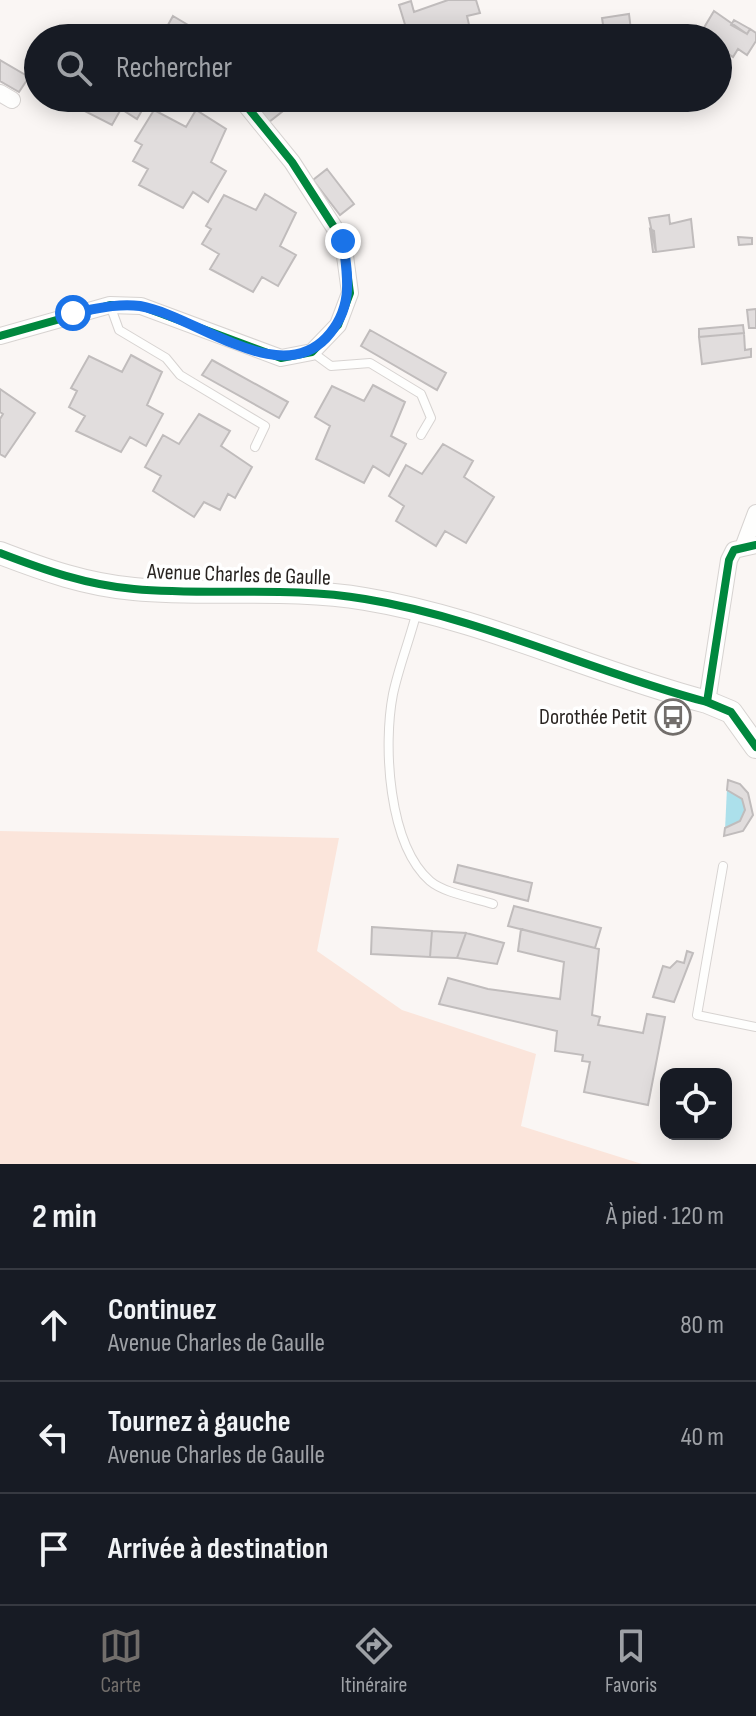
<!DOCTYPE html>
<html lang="fr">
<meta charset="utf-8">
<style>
body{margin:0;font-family:"Sofia Sans Condensed",sans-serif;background:#20242c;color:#f1f3f6}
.controls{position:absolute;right:24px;bottom:24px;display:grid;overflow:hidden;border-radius:16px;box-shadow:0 4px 20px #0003}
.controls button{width:72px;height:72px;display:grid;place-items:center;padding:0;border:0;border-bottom:2px solid #363941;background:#171b24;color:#f1f3f6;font:40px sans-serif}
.stop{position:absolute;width:24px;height:24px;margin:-18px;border:6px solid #1a73e8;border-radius:50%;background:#fff}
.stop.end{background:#1a73e8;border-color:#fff;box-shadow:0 2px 8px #0008}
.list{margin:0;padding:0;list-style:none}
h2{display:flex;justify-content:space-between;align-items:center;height:104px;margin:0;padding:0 32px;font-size:34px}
h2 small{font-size:26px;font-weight:400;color:#9ea1a6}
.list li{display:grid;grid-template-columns:52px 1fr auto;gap:24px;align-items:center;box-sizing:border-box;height:112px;padding:0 32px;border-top:2px solid #363941}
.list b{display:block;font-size:30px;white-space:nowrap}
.list p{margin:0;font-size:26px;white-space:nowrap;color:#9ea1a6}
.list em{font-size:26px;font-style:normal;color:#9ea1a6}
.icon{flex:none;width:44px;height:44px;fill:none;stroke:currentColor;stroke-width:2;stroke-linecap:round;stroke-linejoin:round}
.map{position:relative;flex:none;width:756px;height:1164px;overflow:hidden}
.search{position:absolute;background:#171b24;box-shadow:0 4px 20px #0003;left:24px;right:24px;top:24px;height:88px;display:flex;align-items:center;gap:20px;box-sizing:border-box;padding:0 28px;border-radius:44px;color:#9ea1a6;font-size:30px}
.sheet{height:440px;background:#171b24}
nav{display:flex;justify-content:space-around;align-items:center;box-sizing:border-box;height:112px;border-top:2px solid #363941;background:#171b24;font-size:22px;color:#9ea1a6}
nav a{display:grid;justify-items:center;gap:4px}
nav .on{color:#726e6b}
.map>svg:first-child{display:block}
.green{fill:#fbe5db}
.water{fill:#ace0eb}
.building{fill:#e1dddd;stroke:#c0bcbc;stroke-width:2}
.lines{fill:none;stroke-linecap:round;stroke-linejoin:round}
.service-casing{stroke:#d7d3d1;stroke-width:10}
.minor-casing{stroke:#d7d3d1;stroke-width:18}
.tertiary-casing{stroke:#d7d3d1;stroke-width:24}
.service{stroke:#fefefd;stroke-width:8}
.minor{stroke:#fefefd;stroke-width:16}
.tertiary{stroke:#fefefd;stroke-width:22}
.cycleway-casing{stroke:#fff;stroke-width:13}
.cycleway{stroke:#00873e;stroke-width:8}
.route{stroke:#1a73e8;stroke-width:10}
.labels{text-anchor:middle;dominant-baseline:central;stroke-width:7;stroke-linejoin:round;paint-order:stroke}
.street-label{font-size:22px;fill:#292421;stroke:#fff}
.poi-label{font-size:22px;fill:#292421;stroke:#fff;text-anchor:end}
</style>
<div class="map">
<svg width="756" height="1164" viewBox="0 0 756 1164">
<rect width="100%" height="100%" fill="#faf6f4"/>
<path class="green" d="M0,831L339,838L317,951L402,1010L536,1054L521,1126L642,1164H0Z"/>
<path class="water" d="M727,788L743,798L747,810L741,822L725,830Z"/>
<path class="building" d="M448,0H476L480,13L467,16L470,29L437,38H419L416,28L407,31L399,5L411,1L414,12Z
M714,11L747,34L750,29L756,33V41L747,55L738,49L733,57L718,47V38L699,36Z
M629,14L632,38H605L602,18Z
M173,16L210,38H175L164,32Z
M734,20L750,29L747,34L731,25Z
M83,27L99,36L101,33L108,38H77Z
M126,28L143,38H119Z
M0,60L29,77L19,92L0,81Z
M71,98H149L137,119L121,109L112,125L69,103Z
M251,98H274L283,111L269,122Z
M154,110L186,127L196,110L226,129L211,162L226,171L208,202L193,192L183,208L139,185L148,169L133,161L142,145L135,141Z
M327,169L354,204L340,215L313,180Z
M265,194L296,213L280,246L296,255L278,286L262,277L253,292L210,269L219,254L202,244L211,229L206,226L224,195L256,210Z
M669,215L670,224L691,219L694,247L656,252L649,218Z
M650,229L654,231L656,252H653Z
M738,237L752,238V244L739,245Z
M756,309V328H749L747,310Z
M743,325L744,333L699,337V329Z
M370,330L446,373L437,390L361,346Z
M744,333L745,350L751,349V357L702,364L699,337Z
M131,355L162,372L147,405L163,414L146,446L130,437L121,452L76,431L85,416L69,407L77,391L71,388L89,356L122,372Z
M212,360L288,402L279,418L202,375Z
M373,385L405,402L391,436L406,444L389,476L373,466L364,483L316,459L330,426L315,417L332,386L364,401Z
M0,389L35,413L5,457L0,454V419L3,414L0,412Z
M199,414L230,431L221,446L252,467L235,498L228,494L220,510L204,502L194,517L153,491L161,476L145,467L163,435L179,444Z
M443,444L473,461L464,477L494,497L466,543L445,531L436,546L396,521L404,506L389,496L406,465L422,474Z
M728,780L740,784L748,793L753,815L743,831L724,836L725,828L740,821L745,810L742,799L727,790Z
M458,865L532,883L528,901L454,882Z
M514,906L601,928L595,948L508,926Z
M372,927L432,931L430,957L371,954Z
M521,929L599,949L592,1015L600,1017L598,1025L643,1033L647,1014L665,1017L648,1105L584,1092L590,1062L582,1061L583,1055L555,1051L557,1031L439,1004L448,978L488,989L560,999L564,962L518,951Z
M432,931L466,933L457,958L430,957Z
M466,933L504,943L497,964L457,958Z
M687,951L693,953L674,1002L653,997L663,966L670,968L677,961L684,963Z"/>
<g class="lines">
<defs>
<path id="service" d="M110,305L119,330L166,358L180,375L265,426L255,447
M312,352L331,366L370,363L421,394L431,418L421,435
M417,611C410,639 399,666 393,694C383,745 388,844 430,881C444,893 475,898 493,904
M723,866L697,1015L756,1027"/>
<path id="minor" d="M0,93L12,100
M0,336L110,305L141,306L281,358L312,352L338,325L350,293L343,241L292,162L240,98
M744,545L756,513
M707,702L729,560L734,550L756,545"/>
<path id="tertiary" d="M0,553C44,570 87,585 134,589C211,596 289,586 365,599C482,618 592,672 707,702L731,712L756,747"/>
</defs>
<use href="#service" class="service-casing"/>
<use href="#minor" class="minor-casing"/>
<use href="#tertiary" class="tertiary-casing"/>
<use href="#service" class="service"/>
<use href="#minor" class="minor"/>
<use href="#tertiary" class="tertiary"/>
<defs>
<path id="cycleway" d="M0,336L110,305L141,306L281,358L312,352L338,325L350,293L343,241L292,162L240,98
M0,553C44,570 87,585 134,589C211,596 289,586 365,599C482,618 592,672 707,702L731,712L756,747
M707,702L729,560L734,550L756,545"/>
</defs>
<use href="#cycleway" class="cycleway-casing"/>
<use href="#cycleway" class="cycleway"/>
</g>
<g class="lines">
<path class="route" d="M73,313C95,309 117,303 140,306C196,316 278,388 326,338C354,308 348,278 343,241"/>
</g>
<defs>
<symbol id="bus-ring" viewBox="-11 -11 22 22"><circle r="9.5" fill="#fff" stroke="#726e6b" stroke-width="1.5"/><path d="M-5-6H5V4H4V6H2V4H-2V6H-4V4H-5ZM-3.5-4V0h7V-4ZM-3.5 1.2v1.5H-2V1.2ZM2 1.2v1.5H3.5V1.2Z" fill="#726e6b"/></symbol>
</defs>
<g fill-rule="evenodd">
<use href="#bus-ring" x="653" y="697" width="40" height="40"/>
</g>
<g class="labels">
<g class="street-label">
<text transform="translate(239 575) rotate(2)">Avenue Charles de Gaulle</text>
</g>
<g class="poi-label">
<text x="647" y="717">Dorothée Petit</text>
</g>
</g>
</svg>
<div class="controls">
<button><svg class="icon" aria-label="locate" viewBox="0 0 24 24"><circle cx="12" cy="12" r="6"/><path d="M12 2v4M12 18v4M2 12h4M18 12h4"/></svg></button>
</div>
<div class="stop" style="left:73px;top:313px"></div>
<div class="stop end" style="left:343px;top:241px"></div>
<div class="search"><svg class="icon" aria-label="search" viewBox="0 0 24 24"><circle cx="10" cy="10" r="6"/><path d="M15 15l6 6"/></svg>Rechercher</div>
</div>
<section class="sheet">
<h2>2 min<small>À pied · 120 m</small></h2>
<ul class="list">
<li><svg class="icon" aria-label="ahead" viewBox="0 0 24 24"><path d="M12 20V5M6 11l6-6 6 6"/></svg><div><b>Continuez</b><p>Avenue Charles de Gaulle</p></div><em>80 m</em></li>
<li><svg class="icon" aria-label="left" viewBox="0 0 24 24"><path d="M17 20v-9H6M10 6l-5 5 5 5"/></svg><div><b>Tournez à gauche</b><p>Avenue Charles de Gaulle</p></div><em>40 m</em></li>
<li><svg class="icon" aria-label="arrive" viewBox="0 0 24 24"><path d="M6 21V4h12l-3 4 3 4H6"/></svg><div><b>Arrivée à destination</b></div></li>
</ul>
</section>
<nav>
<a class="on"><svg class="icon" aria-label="map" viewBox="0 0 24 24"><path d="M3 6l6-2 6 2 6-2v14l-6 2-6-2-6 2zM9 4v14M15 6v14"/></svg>Carte</a>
<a><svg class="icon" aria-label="directions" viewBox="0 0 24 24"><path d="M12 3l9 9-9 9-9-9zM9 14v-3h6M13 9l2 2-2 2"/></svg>Itinéraire</a>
<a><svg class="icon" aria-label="saved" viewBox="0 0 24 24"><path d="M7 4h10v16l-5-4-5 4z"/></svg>Favoris</a>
</nav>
